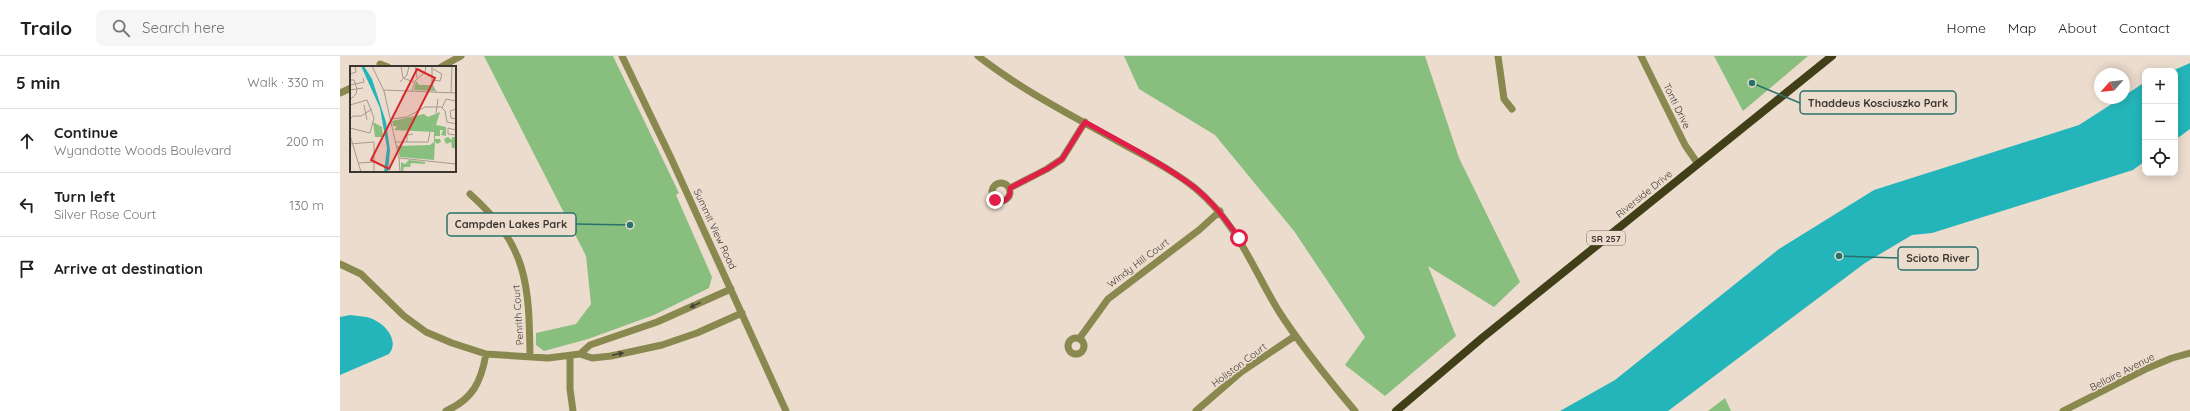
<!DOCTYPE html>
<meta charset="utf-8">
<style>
body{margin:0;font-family:Quicksand,sans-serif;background:#f6f6f6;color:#202124}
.controls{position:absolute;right:12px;top:12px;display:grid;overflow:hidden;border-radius:8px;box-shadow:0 2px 10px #0003}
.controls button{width:36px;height:36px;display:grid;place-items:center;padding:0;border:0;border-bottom:1px solid #e0e0e0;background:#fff;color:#202124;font:20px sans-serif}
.compass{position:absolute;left:1754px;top:12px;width:36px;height:36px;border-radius:50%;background:#fff;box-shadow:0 2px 10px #0003;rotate:243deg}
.stop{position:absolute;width:12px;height:12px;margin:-9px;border:3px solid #e11d48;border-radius:50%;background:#fff}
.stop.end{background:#e11d48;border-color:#fff;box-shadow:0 1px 4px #0008}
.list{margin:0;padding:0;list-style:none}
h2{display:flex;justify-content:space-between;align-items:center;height:52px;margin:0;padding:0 16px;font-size:17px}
h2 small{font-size:13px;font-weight:400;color:#757577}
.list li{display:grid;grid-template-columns:26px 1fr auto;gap:12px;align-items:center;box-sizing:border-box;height:64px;padding:0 16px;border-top:1px solid #e0e0e0}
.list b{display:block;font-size:15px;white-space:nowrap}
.list p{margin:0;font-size:13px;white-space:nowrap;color:#757577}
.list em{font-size:13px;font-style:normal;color:#757577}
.icon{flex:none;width:22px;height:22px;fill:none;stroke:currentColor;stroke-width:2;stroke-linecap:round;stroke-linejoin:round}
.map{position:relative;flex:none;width:1850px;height:355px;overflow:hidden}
header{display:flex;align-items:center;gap:24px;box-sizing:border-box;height:56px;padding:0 20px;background:#fff;border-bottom:1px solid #e0e0e0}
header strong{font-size:19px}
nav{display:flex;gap:22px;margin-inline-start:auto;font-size:14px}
.search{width:280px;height:36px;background:#f6f6f6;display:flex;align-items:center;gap:10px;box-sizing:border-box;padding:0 14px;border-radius:8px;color:#757577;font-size:15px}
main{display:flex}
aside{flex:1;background:#fff}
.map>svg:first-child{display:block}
.green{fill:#89bf7e}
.water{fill:#24b5ba}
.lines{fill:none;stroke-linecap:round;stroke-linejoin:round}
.minor{stroke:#89884f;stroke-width:7}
.major{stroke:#403f17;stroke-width:8}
.oneway{fill:#484236}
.route{stroke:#e11d48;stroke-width:5}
.labels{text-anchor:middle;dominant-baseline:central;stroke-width:3.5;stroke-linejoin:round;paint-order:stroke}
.shield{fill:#ebdccd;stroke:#706860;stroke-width:1}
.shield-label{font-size:9px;font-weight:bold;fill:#3c3631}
.street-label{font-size:10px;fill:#3c3631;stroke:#ebdccd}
.inset-road{fill:none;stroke:#a59a8f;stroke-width:1}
.view{fill:#d62828;fill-opacity:0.15;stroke:#d62828;stroke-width:2}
.inset-edge{fill:none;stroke:#3c3631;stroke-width:2}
.leader{fill:none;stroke:#29726c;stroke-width:1.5}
.callout-dot{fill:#29726c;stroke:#ebdccd;stroke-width:1.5}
.callout{fill:#ebdccd;stroke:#29726c;stroke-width:1.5}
.callout-label{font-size:11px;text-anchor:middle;font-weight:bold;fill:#3c3631}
</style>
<header>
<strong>Trailo</strong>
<div class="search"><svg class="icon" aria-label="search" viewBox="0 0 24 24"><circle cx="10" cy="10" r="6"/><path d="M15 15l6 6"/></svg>Search here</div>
<nav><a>Home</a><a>Map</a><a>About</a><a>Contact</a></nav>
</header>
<main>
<aside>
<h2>5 min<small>Walk · 330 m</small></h2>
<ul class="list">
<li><svg class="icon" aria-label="ahead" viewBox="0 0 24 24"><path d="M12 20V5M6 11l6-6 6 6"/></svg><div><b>Continue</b><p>Wyandotte Woods Boulevard</p></div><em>200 m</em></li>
<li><svg class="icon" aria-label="left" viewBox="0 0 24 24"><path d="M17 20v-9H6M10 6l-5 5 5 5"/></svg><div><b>Turn left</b><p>Silver Rose Court</p></div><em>130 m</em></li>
<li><svg class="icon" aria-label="arrive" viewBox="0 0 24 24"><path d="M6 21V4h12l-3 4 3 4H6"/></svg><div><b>Arrive at destination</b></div></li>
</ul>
</aside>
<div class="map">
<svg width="1850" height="355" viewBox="0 0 1850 355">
<rect width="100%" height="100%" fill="#ebdccd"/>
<path class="green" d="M144,0H273L339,137L336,139L372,221L369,232L314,259L248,283L204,295L196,289V277L236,268L251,248L246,200Z
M784,0H1085L1119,102L1180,226L1154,251L1088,210L1116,280L1045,340L1005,309L1025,281L954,175L875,79L799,33Z
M1374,0H1468L1403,55Z
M1385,342L1391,355H1368Z"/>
<path class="water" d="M1850,7V73L1835,84V15H1832Z
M1805,26V105L1793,114L1592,177L1572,179L1525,207L1328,355H1220L1275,324L1439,193L1534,134L1739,69L1781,42H1784V40Z
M10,259C15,260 21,260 26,261C42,264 61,283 49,298L0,319V261Z"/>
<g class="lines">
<path class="minor" d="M282,0L331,102L446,355
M638,0C684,36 737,62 788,91C811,103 835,116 855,132C897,167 911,209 938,254C961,290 988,323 1015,355
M1158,0L1164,43L1172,53
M1301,0L1345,89L1358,108
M40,8L48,11
M101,11L121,0
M0,37L11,32
M652 136a9 9 0 1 1 18 0a9 9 0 1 1-18 0Z
M670,132L707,113L722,103L745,66
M130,138C188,190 189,228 190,301
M0,208L21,218L64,260L86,276L112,287L146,298L208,302L240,298L252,302L271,300L322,289L357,277L402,257
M728 290a8 8 0 1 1 16 0a8 8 0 1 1-16 0Z
M739,283L768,243L859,174L880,155
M240,298L250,289L317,266L391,233
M230,300V333L233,355
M106,355C133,343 141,326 146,298
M856,355L901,316L955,280
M1723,355L1808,312L1832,302L1850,297"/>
<path class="major" d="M1056,355L1142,282L1492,0"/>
</g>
<defs><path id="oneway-solid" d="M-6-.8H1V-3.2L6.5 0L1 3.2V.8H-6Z"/></defs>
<g class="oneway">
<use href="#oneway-solid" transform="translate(355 249) rotate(156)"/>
<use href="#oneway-solid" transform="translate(278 298) rotate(-12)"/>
</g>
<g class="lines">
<path class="route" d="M655,144C664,148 671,142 670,132L707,113L722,103L745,66C782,87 821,106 854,131C872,145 886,164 899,182"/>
</g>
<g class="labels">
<rect class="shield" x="1247" y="175" width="38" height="14" rx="3"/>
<g class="shield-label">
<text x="1266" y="182">SR 257</text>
</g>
<g class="street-label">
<text transform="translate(1337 50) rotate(64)">Tonti Drive</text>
<text transform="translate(1304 138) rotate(-39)">Riverside Drive</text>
<text transform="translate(375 173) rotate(65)">Summit View Road</text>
<text transform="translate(798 207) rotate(-37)">Windy Hill Court</text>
<text transform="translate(178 259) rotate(-94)">Penrith Court</text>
<text transform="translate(899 309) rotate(-37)">Holiston Court</text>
<text transform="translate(1782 316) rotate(-27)">Bellaire Avenue</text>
</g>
</g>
<g transform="translate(10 10)">
<rect width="106" height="106" fill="#ebdccd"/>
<path d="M66,15L69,19H82L85,25L64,24ZM90,46L86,59L96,61V70L91,69L93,64H90V70H85V73H90L91,76L87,78L85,75L84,94L50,91L47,80L80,79L84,76V66L44,64L47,60H43L42,55L74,48L78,51ZM23,56L32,61L33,71H25ZM98,71L102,74V71H106V82H102L101,76L96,78L94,73ZM59,94L75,96V98L61,97L60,101H54L53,105L51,106V96L55,98Z" fill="#89bf7e"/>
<path d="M11,0H14L22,13L36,56L40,84L38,106H34L37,82L30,42Z" fill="#24b5ba"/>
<path class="inset-road" d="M22,0L34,25L49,92L50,106M51,0L53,12L64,16M65,0L67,12M82,0V18L86,26M83,3L92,8L90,15L83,14M0,8L6,6L5,0M0,14H4L7,23L6,28L0,34M50,16L57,9L59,0M0,19L14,16L13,12M0,24L13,22M33,24L106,27M62,25L65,15L75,6L76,0M101,27L102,0M0,39L17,34L24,52L20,67L0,62M14,39L17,54M92,42L96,33L106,35M106,43L100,45L101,52L106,53M86,47L88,33M0,53L3,50H11L22,43M41,53L57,51L75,41H91L95,45L97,56L106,58M106,64L98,62V68L106,69M0,69L11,106M46,76H78L80,66M57,76V69L63,68M0,78L24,76V106M49,92L106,98M9,97L24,96"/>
<path class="view" d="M67,3L85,12L39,103L21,94Z"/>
<rect width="106" height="106" class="inset-edge"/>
</g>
<path class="leader" d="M1412 27L1460 47M290 169L236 168M1499 200L1558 202"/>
<g class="callout-dot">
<circle cx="1412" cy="27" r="4"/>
<circle cx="290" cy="169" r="4"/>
<circle cx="1499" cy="200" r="4"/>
</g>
<g class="callout">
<rect x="1460" y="35" width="156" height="23" rx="4"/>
<rect x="107" y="157" width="129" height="23" rx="4"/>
<rect x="1558" y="191" width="80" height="23" rx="4"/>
</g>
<g class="callout-label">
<text x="1538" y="51">Thaddeus Kosciuszko Park</text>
<text x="171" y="172">Campden Lakes Park</text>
<text x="1598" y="206">Scioto River</text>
</g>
</svg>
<div class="controls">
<button>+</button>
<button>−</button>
<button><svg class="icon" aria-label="locate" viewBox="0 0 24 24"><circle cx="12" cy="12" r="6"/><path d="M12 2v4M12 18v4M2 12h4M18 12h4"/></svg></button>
</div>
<svg class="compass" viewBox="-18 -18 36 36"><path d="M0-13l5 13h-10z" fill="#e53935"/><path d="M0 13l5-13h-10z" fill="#757577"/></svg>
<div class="stop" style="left:899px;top:182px"></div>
<div class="stop end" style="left:655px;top:144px"></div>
</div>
</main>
